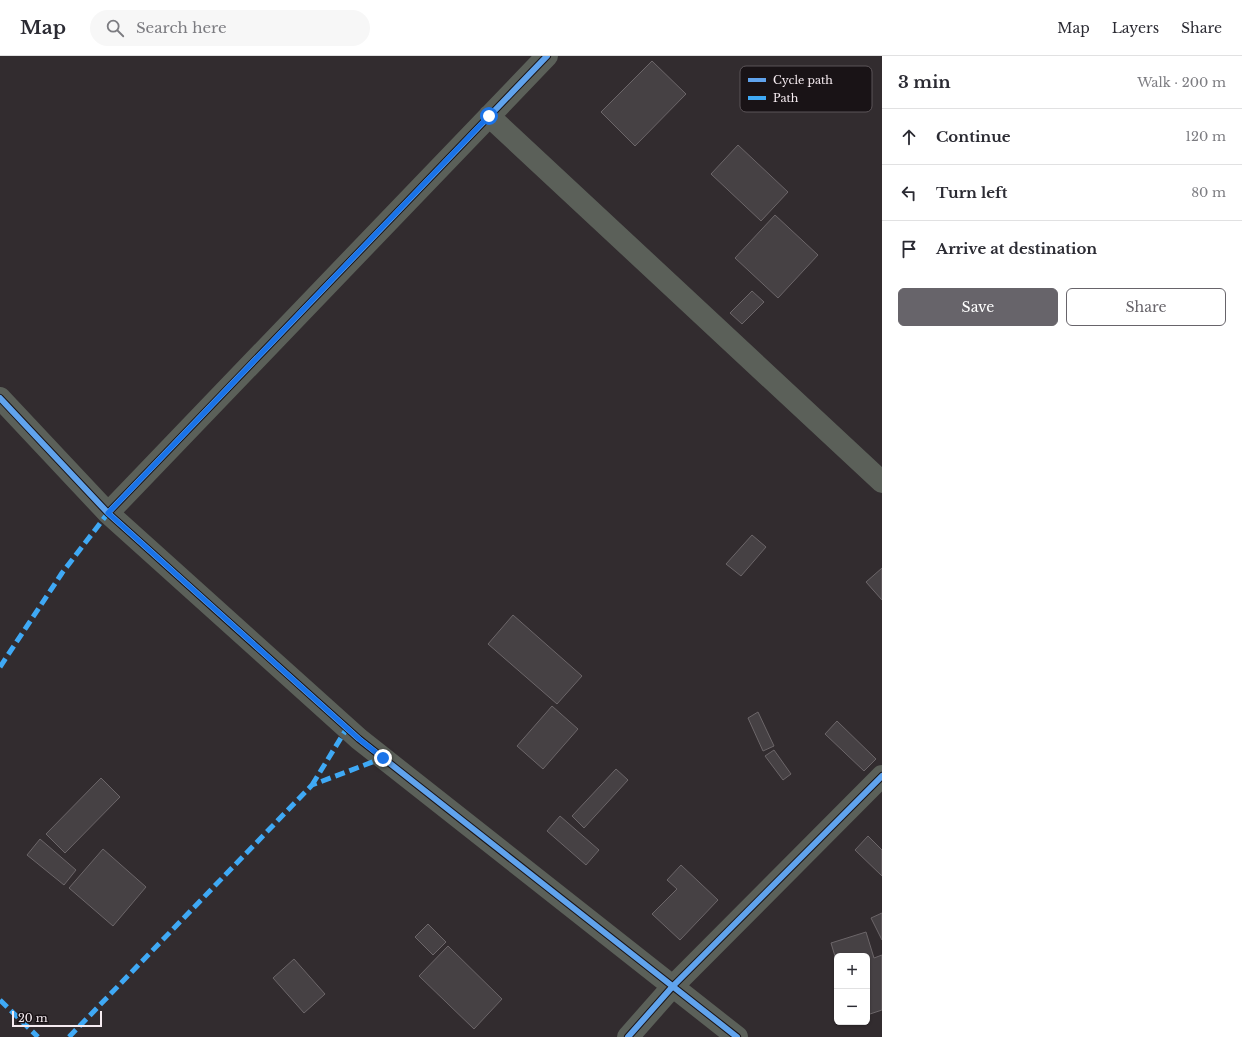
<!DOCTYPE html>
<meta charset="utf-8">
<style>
body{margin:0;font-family:"Libre Baskerville",serif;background:#f7f7f7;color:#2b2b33}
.controls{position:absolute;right:12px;bottom:12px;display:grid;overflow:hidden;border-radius:6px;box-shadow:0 1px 3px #0004}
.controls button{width:36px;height:36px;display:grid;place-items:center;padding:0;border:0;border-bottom:1px solid #e1e1e2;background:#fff;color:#2b2b33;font:20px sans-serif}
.scale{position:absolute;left:12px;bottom:10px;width:90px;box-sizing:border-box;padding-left:4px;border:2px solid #f6ecf1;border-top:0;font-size:11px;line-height:14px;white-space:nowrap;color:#f6ecf1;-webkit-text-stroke:3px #191316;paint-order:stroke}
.stop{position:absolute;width:12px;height:12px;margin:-9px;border:3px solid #1a73e8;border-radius:50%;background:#fff}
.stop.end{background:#1a73e8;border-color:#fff;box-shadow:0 1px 4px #0008}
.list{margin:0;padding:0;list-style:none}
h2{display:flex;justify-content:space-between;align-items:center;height:52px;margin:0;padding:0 16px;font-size:17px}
h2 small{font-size:13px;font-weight:400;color:#7c7c81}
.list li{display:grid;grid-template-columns:26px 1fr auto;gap:12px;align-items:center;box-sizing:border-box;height:56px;padding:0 16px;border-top:1px solid #e1e1e2}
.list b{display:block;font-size:15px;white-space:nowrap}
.list em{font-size:13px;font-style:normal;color:#7c7c81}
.actions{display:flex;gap:8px;padding:12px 16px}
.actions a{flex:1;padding:9px 0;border:1px solid #67646a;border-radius:6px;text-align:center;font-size:14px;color:#67646a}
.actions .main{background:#67646a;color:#fff}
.icon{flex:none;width:22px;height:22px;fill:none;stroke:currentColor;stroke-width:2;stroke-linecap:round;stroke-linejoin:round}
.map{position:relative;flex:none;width:882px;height:981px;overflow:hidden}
header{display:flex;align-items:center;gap:24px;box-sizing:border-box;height:56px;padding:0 20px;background:#fff;border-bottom:1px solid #e1e1e2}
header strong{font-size:19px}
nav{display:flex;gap:22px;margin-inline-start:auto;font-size:14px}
.search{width:280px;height:36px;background:#f7f7f7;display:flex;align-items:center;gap:10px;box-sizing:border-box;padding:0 14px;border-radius:22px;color:#7c7c81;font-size:15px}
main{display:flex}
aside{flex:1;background:#fff}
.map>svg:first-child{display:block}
.building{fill:#464144;stroke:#6c6669}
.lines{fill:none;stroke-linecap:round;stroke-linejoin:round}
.minor{stroke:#5b6059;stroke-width:22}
.quiet{stroke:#3fa9f5;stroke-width:5;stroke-dasharray:10 5;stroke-linecap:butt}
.cycleway-casing{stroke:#191316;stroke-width:8}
.cycleway{stroke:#60a3ed;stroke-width:6}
.route{stroke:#1a73e8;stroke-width:5}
.key{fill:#191316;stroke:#5b5458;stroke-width:1}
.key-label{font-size:11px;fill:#f6ecf1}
</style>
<header>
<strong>Map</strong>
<div class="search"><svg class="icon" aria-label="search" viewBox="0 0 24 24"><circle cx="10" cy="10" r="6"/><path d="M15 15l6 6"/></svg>Search here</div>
<nav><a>Map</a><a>Layers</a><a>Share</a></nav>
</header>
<main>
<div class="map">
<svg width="882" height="981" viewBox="0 0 882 981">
<rect width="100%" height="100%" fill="#322c2f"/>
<path class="building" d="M652,5L686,38L635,90L601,56Z
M738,89L788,136L761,165L711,118Z
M775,159L818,199L778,242L735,202Z
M752,235L764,246L742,268L730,257Z
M752,479L766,491L741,520L726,508Z
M882,512V544L866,526Z
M513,559L582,620L557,648L488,588Z
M552,650L578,673L543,713L517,690Z
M758,656L774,690L763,695L748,662Z
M837,665L876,703L864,715L825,678Z
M774,694L791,718L783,724L765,700Z
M616,713L628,724L584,772L572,760Z
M101,722L120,741L65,797L46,778Z
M560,760L599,794L586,809L547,775Z
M868,780L882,794V820L855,794Z
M40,783L76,814L64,829L27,799Z
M103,793L146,831L113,870L69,832Z
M681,809L718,844L680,884L652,858L677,833L667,824Z
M882,857V884L871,862Z
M428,868L446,886L433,899L415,881Z
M866,876L874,902L882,899V954L867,959V900H837V907L831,887Z
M448,890L502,943L474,973L419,920Z
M294,903L325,938L304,957L273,922Z"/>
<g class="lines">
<path class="minor" d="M489,60L882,426
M0,342L108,457L359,683L737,981
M108,457L547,0
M628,981L673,930L882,720"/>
<path class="quiet" d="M0,611L62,517L108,457
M312,729L347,672
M0,944L38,981
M69,981L312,729L383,702"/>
<defs>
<path id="cycleway" d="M0,342L108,457L359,683L737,981
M108,457L547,0
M628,981L673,930L882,720"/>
</defs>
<use href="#cycleway" class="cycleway-casing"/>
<use href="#cycleway" class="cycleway"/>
</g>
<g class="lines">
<path class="route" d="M383,702L359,683L108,457L489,60"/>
</g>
<rect x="740" y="10" width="132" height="46" rx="6" class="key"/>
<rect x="748" y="22" width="18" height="4" fill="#60a3ed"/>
<rect x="748" y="40" width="18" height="4" fill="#3fa9f5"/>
<g class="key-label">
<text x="773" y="28">Cycle path</text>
<text x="773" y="46">Path</text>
</g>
</svg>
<div class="controls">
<button>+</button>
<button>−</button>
</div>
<div class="scale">20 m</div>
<div class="stop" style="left:489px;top:60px"></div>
<div class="stop end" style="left:383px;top:702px"></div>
</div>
<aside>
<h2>3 min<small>Walk · 200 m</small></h2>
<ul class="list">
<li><svg class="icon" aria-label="ahead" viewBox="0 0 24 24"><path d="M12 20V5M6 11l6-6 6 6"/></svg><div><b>Continue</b></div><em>120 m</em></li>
<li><svg class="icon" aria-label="left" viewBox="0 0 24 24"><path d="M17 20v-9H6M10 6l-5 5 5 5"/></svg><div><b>Turn left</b></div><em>80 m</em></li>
<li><svg class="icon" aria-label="arrive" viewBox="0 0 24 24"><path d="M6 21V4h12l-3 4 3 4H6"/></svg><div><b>Arrive at destination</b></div></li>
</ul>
<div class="actions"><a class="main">Save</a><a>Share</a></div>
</aside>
</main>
